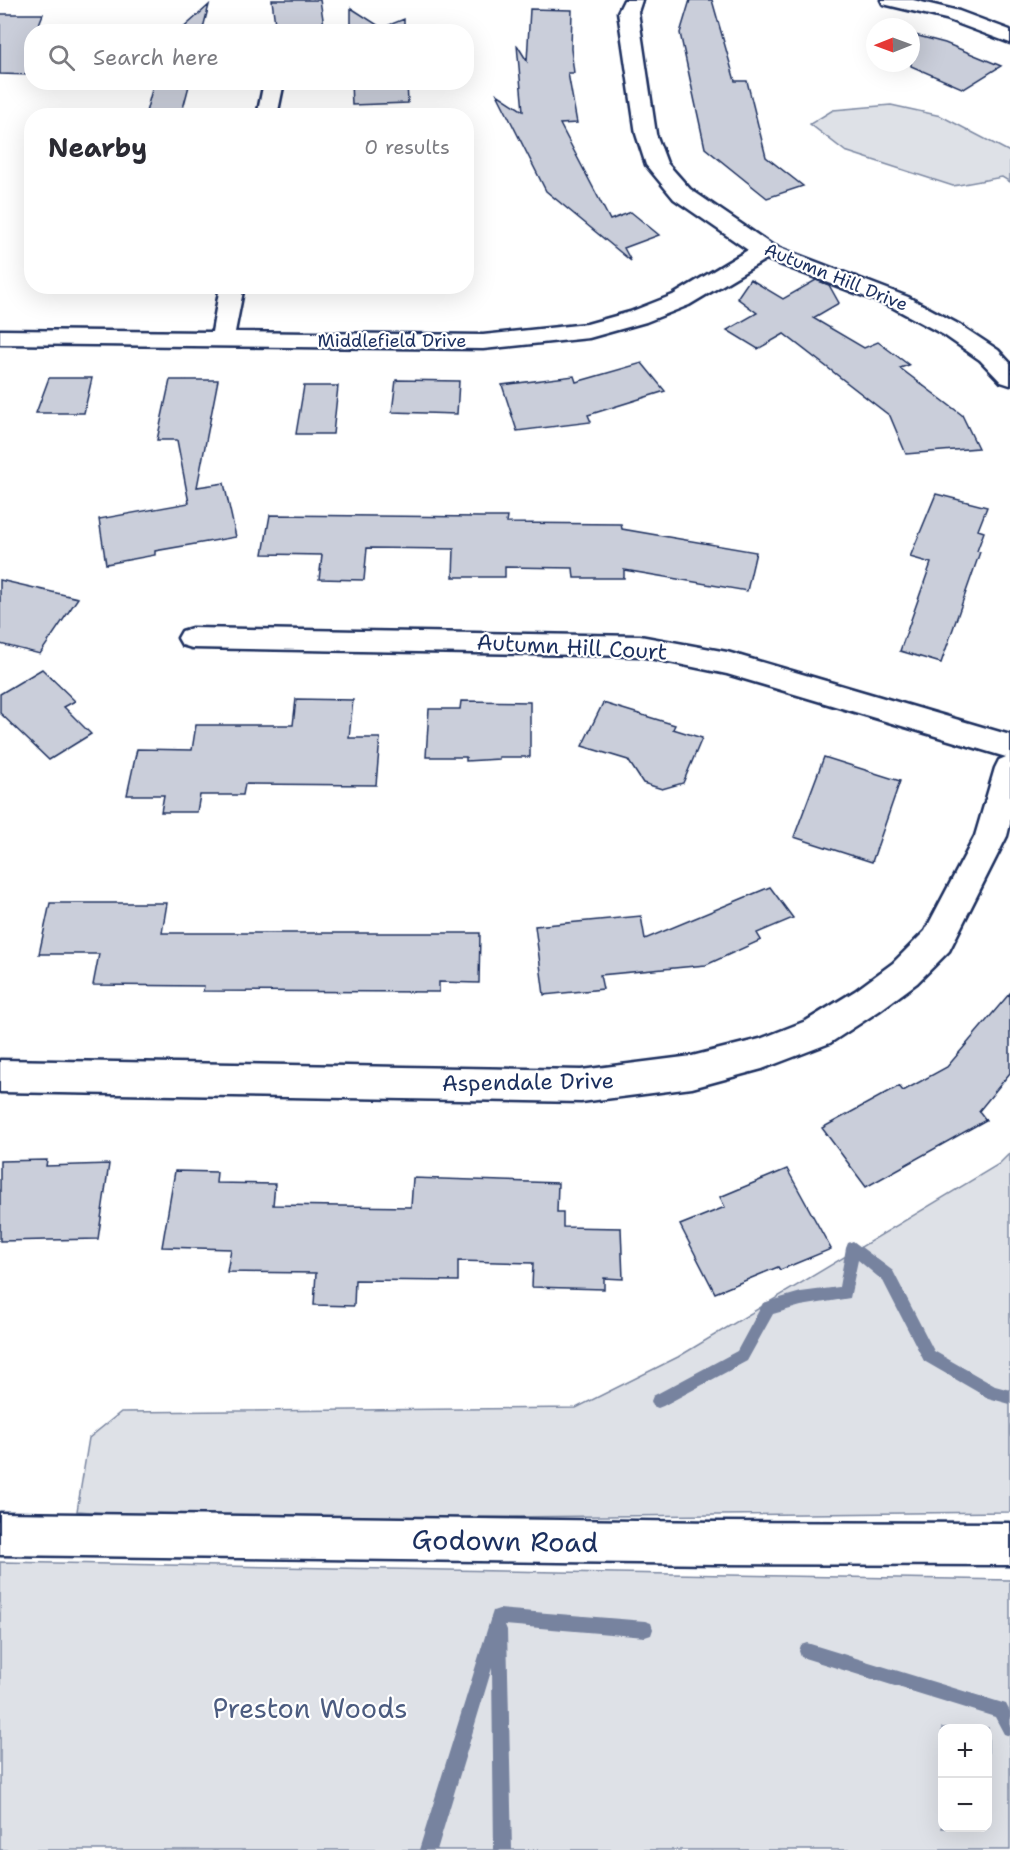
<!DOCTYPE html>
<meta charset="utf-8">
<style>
body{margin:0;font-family:"Shantell Sans",sans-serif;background:#f2f2f3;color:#2b2b33}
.controls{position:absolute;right:18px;bottom:18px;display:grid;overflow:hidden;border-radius:12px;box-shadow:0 6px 24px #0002}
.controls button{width:54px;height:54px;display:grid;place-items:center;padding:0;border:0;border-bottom:2px solid #e1e1e2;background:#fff;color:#2b2b33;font:30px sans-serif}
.compass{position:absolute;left:866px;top:18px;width:54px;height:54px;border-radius:50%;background:#fff;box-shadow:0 6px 24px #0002;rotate:269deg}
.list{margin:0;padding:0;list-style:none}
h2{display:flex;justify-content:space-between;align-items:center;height:78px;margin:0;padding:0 24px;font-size:26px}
h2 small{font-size:20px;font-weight:400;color:#7c7c81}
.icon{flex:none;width:33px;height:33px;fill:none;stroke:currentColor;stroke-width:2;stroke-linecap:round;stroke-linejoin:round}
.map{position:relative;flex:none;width:1010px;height:1850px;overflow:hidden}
.search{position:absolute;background:#fff;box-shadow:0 6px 24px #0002;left:24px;top:24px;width:450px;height:66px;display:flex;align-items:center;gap:15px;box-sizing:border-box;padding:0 21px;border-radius:24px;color:#7c7c81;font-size:22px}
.panel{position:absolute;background:#fff;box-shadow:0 6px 24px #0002;left:24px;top:108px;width:450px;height:186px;border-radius:24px}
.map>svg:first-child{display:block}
.green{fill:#dee1e7;stroke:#7c88a2;stroke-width:1.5;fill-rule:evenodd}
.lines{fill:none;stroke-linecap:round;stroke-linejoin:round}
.stream{fill:#77839f;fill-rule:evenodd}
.building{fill:#caceda;stroke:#1b2f5e;stroke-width:1.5}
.street-casing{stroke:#1b2f5e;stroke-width:5}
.secondary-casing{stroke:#1b2f5e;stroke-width:5}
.street{fill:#fff;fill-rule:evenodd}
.secondary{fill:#fff;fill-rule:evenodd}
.labels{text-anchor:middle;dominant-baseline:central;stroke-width:4.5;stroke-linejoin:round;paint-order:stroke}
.far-street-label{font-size:18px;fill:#1b2f5e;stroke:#fff}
.street-label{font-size:22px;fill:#1b2f5e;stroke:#fff}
.near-street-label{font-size:27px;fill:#1b2f5e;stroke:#fff}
.near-park-label{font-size:27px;fill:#4c5c80;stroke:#fff}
</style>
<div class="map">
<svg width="1010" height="1850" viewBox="0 0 1010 1850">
<rect width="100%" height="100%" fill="#fff"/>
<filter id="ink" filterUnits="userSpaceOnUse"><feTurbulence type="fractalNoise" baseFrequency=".0167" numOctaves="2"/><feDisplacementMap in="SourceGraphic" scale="12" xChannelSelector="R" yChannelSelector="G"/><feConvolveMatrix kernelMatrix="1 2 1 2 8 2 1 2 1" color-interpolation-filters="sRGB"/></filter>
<g filter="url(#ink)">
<path class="green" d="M891,105L941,116L1010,152V182L1002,177L953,186L845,151L810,124L833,110Z
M1010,1153V1512L211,1520L77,1511L89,1438L121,1412L576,1408L678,1357L999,1164Z
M0,1562L1010,1580V1850H0ZM942,1728H988V1828H942Z"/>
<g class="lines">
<path class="stream" d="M853,1241L893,1271L934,1351L995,1386L1010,1390V1404L988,1398L924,1361L883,1281L858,1260L850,1298L801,1306L773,1314L747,1361L663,1406L658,1408L653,1406L651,1401L653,1396L737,1351L763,1303L801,1292L839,1287L846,1248L848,1243Z
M499,1609L645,1621L651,1623L653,1629L651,1635L645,1637L505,1625L507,1630L512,1850H494L492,1668L437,1850H419L491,1617L493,1611Z
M807,1643L1006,1704L1010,1712V1736L1004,1734L995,1717L801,1657L799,1651L801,1645Z"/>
</g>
<path class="building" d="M272,0H320L325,32H276Z
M690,0H712L735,81H747L766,157L803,186L767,198L705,148L680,33Z
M209,5L202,32H179Z
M351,8L382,28L404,19V32H351Z
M530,9L572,10L571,49L574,73H568L577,123L560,124L610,220L631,212L659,235L624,248L631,261L546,191L497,94L523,111L517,45L527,61Z
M0,14H43L36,32H32V75L0,74Z
M911,34L945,43L1001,66L964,89L911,66Z
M154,82H190L181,116H145Z
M351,82H407L408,103L352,105Z
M750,279L783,299L816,280L829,285L839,303L813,318L864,348L878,342L909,365L900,368L962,415L978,448L906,454L890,416L784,334L758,349L727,330L757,313L737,298Z
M642,363L665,391L588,415L591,422L517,431L502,385L574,376L576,382Z
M49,378H92L84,413H36Z
M170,380H218L197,487L224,483L236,537L155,551V555L106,564L99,519L189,503L177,440H157Z
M396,380L459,381L457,414L392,412Z
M304,386H338L333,434H296Z
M936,494L987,507L978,530L984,532L977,551L980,552L941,663L900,651L931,563L910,557Z
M270,515L482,517H507L506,523L621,524L622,529L756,552L747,591L624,570V578H574L573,568L505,567V577H453L454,549L367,548L364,580L319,579L322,555L263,554Z
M0,580L78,598L40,654L0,644Z
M42,669L75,701L64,707L91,734L49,760L0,713V694Z
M296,699L353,700L349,738H380L376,785L245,784L243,795H200L197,812H161L164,795H127L137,749L192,750L196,725H293Z
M461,701L530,702V757H499V759L466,761V757H426L429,709H460Z
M603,703L675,725L673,729L702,738L683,783L662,789L643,783L628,760L582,746Z
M824,757L900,781L872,862L794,837Z
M770,887L793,918L757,933L761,940L706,965L600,975L603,989L544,995L535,926L641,916L645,939Z
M50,903H167L162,933H480L479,983L439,982V992L203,991L204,986L93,985L99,954H39Z
M1010,993V1073L979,1111L986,1120L866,1187L822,1128L899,1086L903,1091L947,1067Z
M47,1160L46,1166L109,1164L98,1239L0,1241V1161Z
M787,1169L831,1249L780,1270L778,1267L715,1293L680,1225L725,1207L720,1197Z
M175,1171L217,1172L216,1183L275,1184L273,1205L411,1207L413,1178L558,1183L557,1212H563V1227L621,1228L623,1279L604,1278V1289L532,1287L533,1263L458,1261V1281L355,1280L354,1306L314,1305L316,1273L227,1272L231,1249L162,1247Z"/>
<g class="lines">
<defs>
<path id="street" d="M624,0H642L638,12L656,134L667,163L690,189L772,245L908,297L960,325L998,350L1010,363V385L1001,382L980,360L944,335L892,307L766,259L689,305L646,322L589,338L483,349L0,344V330L212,332L220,286H244L235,332L483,335L587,324L630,312L673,295L748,250L674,199L646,165L636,134L618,12Z
M881,0H913L959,11L1010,30V43L946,19L883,4Z
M264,82H284L277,116H257Z
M192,628L640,636L727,652L1010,735V824L1007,836L949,951L917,983L879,1011L830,1043L762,1069L692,1088L581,1102L0,1092V1060L581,1070L692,1056L760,1039L806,1021L855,991L893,963L925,931L975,836L995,768L999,760L1006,757L727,674L640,656L192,648L182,645L178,638L182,631Z"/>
<path id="secondary" d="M0,1513L716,1522L1010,1523V1565L716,1564L0,1555Z"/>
</defs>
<use href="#street" class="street-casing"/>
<use href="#secondary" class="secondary-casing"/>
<use href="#street" class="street"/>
<use href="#secondary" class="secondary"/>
</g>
</g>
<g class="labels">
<g class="far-street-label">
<text transform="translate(836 277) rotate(22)">Autumn Hill Drive</text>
<text x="392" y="341">Middlefield Drive</text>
</g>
<g class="street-label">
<text transform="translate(572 647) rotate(3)">Autumn Hill Court</text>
<text transform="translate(528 1082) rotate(-1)">Aspendale Drive</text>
</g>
<g class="near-street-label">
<text transform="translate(505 1541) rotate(1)">Godown Road</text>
</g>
<g class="near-park-label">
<text x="310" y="1708">Preston Woods</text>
</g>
</g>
</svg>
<div class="controls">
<button>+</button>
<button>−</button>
</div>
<svg class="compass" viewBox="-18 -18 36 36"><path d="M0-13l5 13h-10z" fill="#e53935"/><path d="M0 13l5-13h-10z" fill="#7c7c81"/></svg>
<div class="search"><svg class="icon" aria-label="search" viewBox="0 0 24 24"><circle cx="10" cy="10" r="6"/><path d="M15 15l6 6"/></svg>Search here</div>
<section class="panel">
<h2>Nearby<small>0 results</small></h2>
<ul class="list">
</ul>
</section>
</div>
